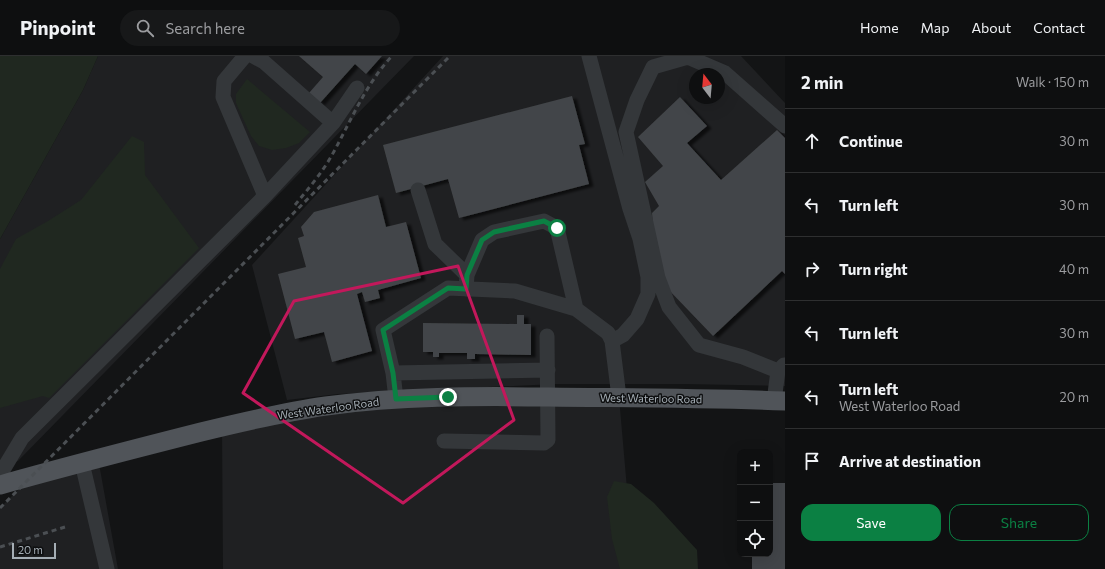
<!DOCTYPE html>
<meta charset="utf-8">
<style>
body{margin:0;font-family:Commissioner,sans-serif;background:#171819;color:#f1f3f6}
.controls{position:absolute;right:12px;bottom:12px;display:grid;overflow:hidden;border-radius:8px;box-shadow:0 4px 16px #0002}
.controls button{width:36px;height:36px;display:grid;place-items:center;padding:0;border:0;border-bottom:1px solid #2e2f30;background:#0e0f10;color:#f1f3f6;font:20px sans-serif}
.compass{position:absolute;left:689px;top:12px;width:36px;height:36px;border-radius:50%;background:#0e0f10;box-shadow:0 4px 16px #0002;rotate:344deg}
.scale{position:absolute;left:12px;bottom:10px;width:44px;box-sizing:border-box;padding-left:4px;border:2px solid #a5aeb5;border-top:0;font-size:11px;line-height:14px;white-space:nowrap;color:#a5aeb5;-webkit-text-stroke:3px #0e0f10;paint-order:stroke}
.stop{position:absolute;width:12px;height:12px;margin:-9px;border:3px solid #0b8043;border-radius:50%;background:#fff}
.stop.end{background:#0b8043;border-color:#fff;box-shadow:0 1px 4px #0008}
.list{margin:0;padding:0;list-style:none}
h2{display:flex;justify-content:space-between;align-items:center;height:52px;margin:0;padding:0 16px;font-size:17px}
h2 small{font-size:13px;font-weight:400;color:#9b9c9f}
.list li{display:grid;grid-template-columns:26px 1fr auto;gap:12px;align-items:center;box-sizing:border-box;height:64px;padding:0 16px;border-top:1px solid #2e2f30}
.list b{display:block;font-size:15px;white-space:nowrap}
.list p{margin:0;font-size:13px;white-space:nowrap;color:#9b9c9f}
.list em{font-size:13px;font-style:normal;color:#9b9c9f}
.actions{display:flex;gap:8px;padding:12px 16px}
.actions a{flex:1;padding:9px 0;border:1px solid #0b8043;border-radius:12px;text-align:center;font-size:14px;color:#0b8043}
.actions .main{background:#0b8043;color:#fff}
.icon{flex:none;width:22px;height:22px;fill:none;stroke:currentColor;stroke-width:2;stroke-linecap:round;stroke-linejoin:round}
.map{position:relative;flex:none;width:785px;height:513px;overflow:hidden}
header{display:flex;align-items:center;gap:24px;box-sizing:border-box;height:56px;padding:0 20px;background:#0e0f10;border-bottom:1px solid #2e2f30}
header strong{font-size:19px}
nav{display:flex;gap:22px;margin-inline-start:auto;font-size:14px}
.search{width:280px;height:36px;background:#171819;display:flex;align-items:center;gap:10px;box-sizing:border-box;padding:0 14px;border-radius:22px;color:#9b9c9f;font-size:15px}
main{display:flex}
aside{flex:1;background:#0e0f10}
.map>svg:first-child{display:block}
.built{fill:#1f2022;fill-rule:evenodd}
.green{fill:#202820}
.building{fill:#424548;filter:url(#shadow)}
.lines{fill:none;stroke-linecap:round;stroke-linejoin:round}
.minor{stroke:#34373a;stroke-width:15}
.major{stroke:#505459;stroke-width:19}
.rail{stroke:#4b4f53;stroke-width:3;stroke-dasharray:5 4;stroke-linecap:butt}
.route{stroke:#0b8043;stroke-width:5}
.marked{fill:none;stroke:#c2185b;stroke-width:3;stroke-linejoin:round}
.labels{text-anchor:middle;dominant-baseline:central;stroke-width:3;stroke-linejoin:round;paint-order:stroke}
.street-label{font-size:11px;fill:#a5aeb5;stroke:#0e0f10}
</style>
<header>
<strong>Pinpoint</strong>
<div class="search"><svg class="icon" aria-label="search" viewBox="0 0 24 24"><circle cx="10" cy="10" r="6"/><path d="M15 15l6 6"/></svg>Search here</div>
<nav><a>Home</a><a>Map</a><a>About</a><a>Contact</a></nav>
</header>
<main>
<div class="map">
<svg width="785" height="513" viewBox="0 0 785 513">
<defs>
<filter id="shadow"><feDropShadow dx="4.5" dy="2.5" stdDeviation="1" flood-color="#0009"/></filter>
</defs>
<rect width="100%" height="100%" fill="#131415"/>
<path class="built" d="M98,0H414L18,405L0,410V183L83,34Z
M443,0H741L785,47V330L684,328H556L338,338L287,344L252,209ZM695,18H719V42H695Z
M448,341H619L634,513H223L222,371Z
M98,402L118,513H0V452L32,420Z"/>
<path class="green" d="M0,0H98L83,34L0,183Z
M247,23L310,76L299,87L286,92L272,94L259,90L251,80L236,47V38Z
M132,80L144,86L145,119L199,192L49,342L43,340L0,352V213L16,183L48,165L81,144Z
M614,425L631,428L654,447L697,494L698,513H620L612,483L607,441Z"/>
<path class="building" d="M299,0H382L366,18L355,8L320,47L309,37L323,21Z
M572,40L585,88L579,89L589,128L459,162L448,123L396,137L383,89Z
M680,41L707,70L687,87L721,124L777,74L785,82V218L782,215L713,280L666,231L653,172L652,157L659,150L645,126L663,110L638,81Z
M378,139L386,171L406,166L421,222L378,234L380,242L365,246L362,236L357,238L372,295L332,306L324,276L295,283L278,218L306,211L298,182L304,180L301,171L314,156Z
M517,259H524V268H531V299L475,298V303H467V297H439V301H433V296H423V267L517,268Z
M770,427H785V513H752V498H770Z"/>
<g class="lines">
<path class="minor" d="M245,0L224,25L223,41L265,140
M253,0L264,6L333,67
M589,0L630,153L640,183L648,221V238L637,263L623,279L612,285
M418,134L435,188L467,219
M466,233L467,219L482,184L494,176L544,165L557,172L576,253
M778,315L743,301L699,289L669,251L658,222L626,76L637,44L653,11L688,1L725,17L785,70
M393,317L383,274L448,232L515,235L576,253L608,277L612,285L619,341
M396,343L393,317L548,314
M774,345L778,315L784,309
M444,385L544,387L548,384L547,280
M82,407L107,513
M0,419L22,382L265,140L333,67L357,32"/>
<path class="major" d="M0,429C67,410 134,393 201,376C242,366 284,356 326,350C400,340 475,340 549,341C628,342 707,342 785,345"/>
<path class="rail" d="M295,149C308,133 322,117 332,99C351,65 365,29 392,0
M0,452L450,0
M0,491L65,471"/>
</g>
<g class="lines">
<path class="route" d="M448,341L396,343L393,317L383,274L448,232L466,233L467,219L482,184L494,176L544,165L557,172"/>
</g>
<path class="marked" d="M458,210L514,364L403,447L243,337L294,245Z"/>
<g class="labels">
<g class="street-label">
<text transform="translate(651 342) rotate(1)">West Waterloo Road</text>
<text transform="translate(328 352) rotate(-8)">West Waterloo Road</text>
</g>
</g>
</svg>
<div class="controls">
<button>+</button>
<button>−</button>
<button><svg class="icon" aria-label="locate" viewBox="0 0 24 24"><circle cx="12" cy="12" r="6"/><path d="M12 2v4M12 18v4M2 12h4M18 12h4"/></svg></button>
</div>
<svg class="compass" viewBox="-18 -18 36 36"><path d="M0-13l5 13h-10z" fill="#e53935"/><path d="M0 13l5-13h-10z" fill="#9b9c9f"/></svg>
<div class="scale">20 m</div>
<div class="stop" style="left:557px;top:172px"></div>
<div class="stop end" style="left:448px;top:341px"></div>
</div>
<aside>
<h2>2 min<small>Walk · 150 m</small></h2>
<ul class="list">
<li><svg class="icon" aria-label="ahead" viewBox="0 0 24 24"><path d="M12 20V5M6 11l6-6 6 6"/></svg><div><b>Continue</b></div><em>30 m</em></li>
<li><svg class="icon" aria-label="left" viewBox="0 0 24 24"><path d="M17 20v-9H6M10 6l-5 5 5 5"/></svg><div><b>Turn left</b></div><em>30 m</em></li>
<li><svg class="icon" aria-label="right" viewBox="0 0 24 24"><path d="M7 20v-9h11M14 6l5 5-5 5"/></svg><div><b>Turn right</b></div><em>40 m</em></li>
<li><svg class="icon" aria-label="left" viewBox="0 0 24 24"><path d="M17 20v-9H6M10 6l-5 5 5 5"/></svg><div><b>Turn left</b></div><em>30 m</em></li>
<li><svg class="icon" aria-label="left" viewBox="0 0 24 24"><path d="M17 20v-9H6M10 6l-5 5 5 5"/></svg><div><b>Turn left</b><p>West Waterloo Road</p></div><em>20 m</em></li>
<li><svg class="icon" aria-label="arrive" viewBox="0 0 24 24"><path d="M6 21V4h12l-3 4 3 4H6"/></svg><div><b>Arrive at destination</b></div></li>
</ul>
<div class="actions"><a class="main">Save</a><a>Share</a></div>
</aside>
</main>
